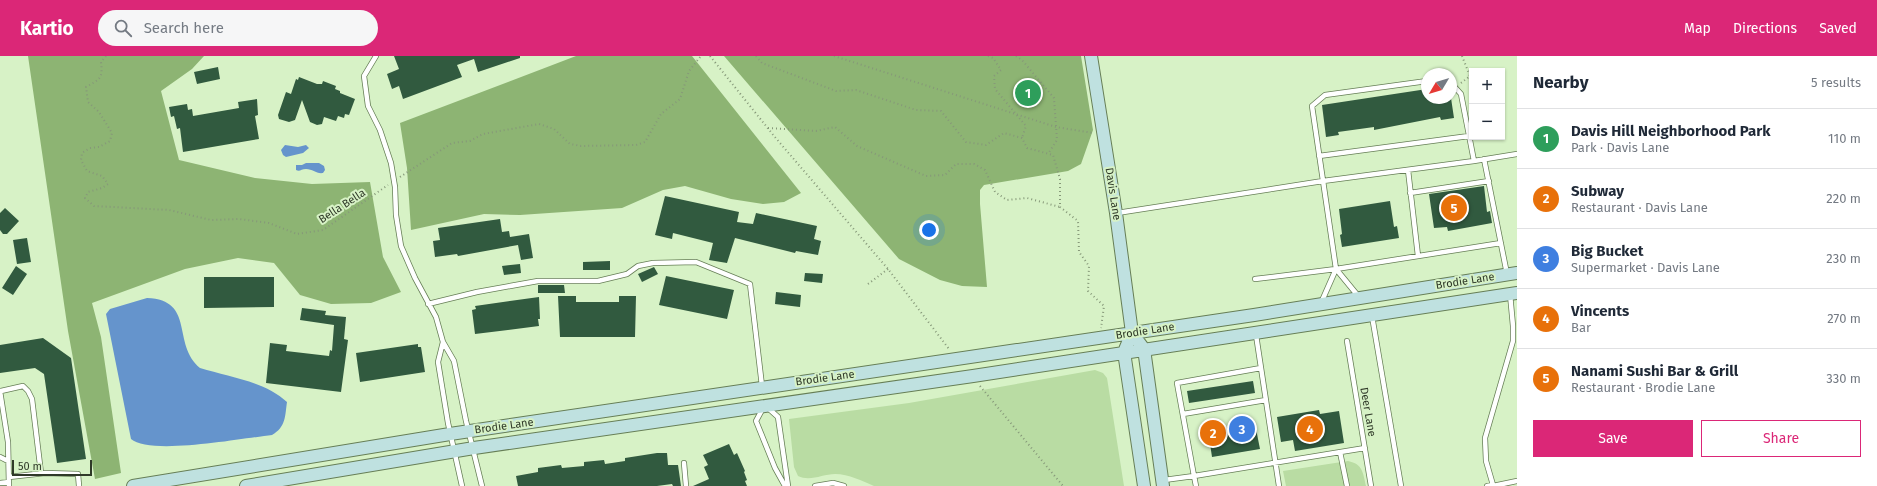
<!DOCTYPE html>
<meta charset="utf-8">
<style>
body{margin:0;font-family:"Fira Sans",sans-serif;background:#f6f6f7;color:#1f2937}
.controls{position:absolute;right:12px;top:12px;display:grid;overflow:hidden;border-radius:0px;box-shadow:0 1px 3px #0004}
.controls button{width:36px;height:36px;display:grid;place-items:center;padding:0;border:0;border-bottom:1px solid #e0e1e3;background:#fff;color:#1f2937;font:20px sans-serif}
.compass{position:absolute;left:1421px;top:12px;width:36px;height:36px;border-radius:50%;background:#fff;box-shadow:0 1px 3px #0004;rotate:232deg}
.scale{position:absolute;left:12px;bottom:10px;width:80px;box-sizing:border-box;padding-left:4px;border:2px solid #2f3928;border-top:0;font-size:11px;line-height:14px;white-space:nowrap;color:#2f3928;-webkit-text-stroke:3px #d7f2c6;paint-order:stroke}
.you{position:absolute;left:929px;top:174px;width:14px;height:14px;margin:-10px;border:3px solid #fff;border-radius:50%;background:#1a73e8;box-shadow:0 0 0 6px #1a73e833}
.badge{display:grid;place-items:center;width:26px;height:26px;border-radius:50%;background:#db2777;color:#fff;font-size:13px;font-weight:700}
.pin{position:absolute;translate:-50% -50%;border:2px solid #fff;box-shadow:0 1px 4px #0006}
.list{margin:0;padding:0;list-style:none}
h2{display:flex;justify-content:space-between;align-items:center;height:52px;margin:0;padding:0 16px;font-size:17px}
h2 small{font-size:13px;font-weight:400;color:#747a83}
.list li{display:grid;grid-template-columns:26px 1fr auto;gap:12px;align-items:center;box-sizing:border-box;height:60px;padding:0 16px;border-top:1px solid #e0e1e3}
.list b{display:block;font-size:15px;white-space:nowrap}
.list p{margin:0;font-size:13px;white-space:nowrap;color:#747a83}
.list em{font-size:13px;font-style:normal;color:#747a83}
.actions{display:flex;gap:8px;padding:12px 16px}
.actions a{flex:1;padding:9px 0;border:1px solid #db2777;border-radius:0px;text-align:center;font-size:14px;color:#db2777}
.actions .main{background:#db2777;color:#fff}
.icon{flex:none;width:22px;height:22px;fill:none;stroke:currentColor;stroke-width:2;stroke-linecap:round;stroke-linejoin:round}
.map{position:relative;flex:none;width:1517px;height:430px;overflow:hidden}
header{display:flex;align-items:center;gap:24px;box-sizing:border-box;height:56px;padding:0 20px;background:#db2777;color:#fff}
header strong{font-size:19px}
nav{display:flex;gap:22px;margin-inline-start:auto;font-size:14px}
.search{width:280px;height:36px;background:#f6f6f7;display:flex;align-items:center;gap:10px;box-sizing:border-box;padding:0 14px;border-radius:22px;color:#747a83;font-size:15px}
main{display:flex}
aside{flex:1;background:#fff}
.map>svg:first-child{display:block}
.green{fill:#b9dca3}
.forest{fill:#8db473}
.water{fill:#6594cc}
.building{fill:#315a3f}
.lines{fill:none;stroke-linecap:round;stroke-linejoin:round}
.lane-casing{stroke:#667e56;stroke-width:6}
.secondary-casing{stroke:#667e56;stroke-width:14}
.path{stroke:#869879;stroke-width:2;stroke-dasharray:1 3;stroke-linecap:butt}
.lane{stroke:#fff;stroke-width:4.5}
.secondary{stroke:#bfe1e0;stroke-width:12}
.labels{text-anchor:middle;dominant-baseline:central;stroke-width:4;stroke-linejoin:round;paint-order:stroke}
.street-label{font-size:11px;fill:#2f3928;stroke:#d7f2c6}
</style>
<header>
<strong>Kartio</strong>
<div class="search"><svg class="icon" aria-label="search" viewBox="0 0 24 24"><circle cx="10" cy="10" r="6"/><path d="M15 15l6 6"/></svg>Search here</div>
<nav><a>Map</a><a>Directions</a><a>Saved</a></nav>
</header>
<main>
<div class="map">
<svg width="1517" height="430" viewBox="0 0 1517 430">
<rect width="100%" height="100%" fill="#d7f2c6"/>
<path class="green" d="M1095,314L1103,317L1107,322L1124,430H874C862,425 849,418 835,418C823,418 810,426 798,420L794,411L789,363L909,347Z
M1348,405C1363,408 1363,417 1366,430H1286L1283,415Z"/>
<path class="forest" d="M28,0H204L192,13L161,35L179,104L255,122L312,128L370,126L383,201L401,236L371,247L331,248L300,239L274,207L238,202L185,213L92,247L101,281L121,417L95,423L68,275Z
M576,0H692L801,137L784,146L763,148L731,143L685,130L663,134L622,152L520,159L484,158L411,174L407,112L400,67Z
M724,0H1081L1093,74L1081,108L1068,115L984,129L980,134V148L987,231L962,230L940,224L899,203Z"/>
<path class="water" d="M285,89L298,91L306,89L309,92L303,97L286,101L283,99L281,94Z
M306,107H319L324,110L325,114L323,117C316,118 313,113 306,113C301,113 300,116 296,114V109H302Z
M147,242C196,244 171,288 200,312C229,321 264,325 287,346C285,360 286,371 272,379C244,382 150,400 131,383L106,258L110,253Z"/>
<path class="building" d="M394,0H520V2L478,16L474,3L457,9L462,21L403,43L399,30L392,33L387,18L399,13Z
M218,11L220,23L197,28L194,16Z
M299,21L317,28H322L323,25L336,30L335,33L340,35V37L355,43L349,59L345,58L344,62L338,60L336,65L324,61L322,68L317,69L310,66L302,44L295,64L289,66L279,63L278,59L286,36L291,38L296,23L298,24Z
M1427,33V42H1451L1454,62L1441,64L1440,61L1374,74V71L1338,76L1339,79L1326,81L1322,49Z
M257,43L258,59L255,60L259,83L183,96L180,72L177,73L174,60L171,61L169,51L187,48L188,54L192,53L193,60L239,52L238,46Z
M1484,130L1487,156L1490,155L1492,167L1448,175L1447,171L1434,172L1429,138Z
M665,140L739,156L737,166L753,168L756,157L817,170L814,183L821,185L818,199L796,195L795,197L735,182L727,207L709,204L713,187L673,177L672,183L655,179Z
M1390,145L1394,171L1397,170L1399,182L1342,191L1340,179L1342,178L1339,153Z
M5,152L19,165L7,178H3L0,174V157Z
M500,163L502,176L509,175L510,181L529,178L533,202L521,204L518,189L458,200L457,198L435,201L433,185L440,184L438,172Z
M27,182L31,206L17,208L13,184Z
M610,205V214H583V206Z
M520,208L521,217L504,219L502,210Z
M16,210L27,218L13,239L2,232Z
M654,211L658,218L642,226L638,218Z
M805,217L823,218L822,227L804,225Z
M666,220L734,234L727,263L659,249Z
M204,221H274V251L204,252Z
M538,229H564L565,237H538Z
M776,236L801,239L800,251L775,248Z
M558,240H576V246H619V240H636L635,281H560Z
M539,241L540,263H538L539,270L475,278L472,254L476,253L475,250Z
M302,252L326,255L325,259L346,261L344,283L348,284L341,336L266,327L270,287L287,289L286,295L329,300L330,294L332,295L334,269L300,264Z
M43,282L71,302L86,403L57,407L44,318L35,312L0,317V289Z
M418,288V291H421L425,316L360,326L356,297Z
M1253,325L1255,337L1189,347L1187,335Z
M1319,354L1320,358L1339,355L1344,387L1295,395L1293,384L1281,386L1277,361Z
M1255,368L1260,393L1212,401L1208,374Z
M729,388L734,399L737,397L745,415L744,416L747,424L745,425L747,430H693L709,423L704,411L708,409L703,399Z
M657,397H667L668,409H678L681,430H673L672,428L657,430H518L516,420L538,416V412L561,409L562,412L584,410V406L604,404L605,408L625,405V402Z"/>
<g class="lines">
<defs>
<path id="lane" d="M376,0L364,20L368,50L380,74L391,107L395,131L396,159L401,190L415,222L436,261L443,286L454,305L466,365L482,430
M1451,27L1461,38L1474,105L1517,98
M1319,100L1469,80
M1484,103L1507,218
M1408,114L1418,200
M1410,137L1489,125
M1117,157L1323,125L1474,105
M1336,213L1312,50L1325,39L1427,25
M1255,223L1336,213L1501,187
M1321,247L1336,213L1359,241
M428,248L477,236L538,225H598L627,218L638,210L653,207L696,206L750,228L762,330
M1372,260L1401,430
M1256,279L1279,430
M1347,285L1371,430
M443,286L438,306L448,367L462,430
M1261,312L1177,327L1194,420L1365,392
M0,335L8,386L9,430
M1,335L23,330L28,335L32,343L41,417
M763,352L756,365L775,412L785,430
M768,352L778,361L788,430
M1183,358L1266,344
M1340,396L1347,430
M0,401L8,405
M684,407L686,430
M9,421L45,417L78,418L79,430
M1164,424L1194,420L1196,430
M0,427L9,426
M815,430L833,427L844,430
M1487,430L1493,429L1486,405L1485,382L1513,285V270L1510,238
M1493,430L1517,425"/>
<path id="secondary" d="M1091,0L1116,157L1132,277L1144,293L1163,430
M1132,277L1124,296L1144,430
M133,430L450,378L1254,259L1517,217
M246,430L474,392L973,320L1517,237"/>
</defs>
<use href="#lane" class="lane-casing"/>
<use href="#secondary" class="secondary-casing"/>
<path class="path" d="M106,0L101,6C103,23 100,23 86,31L88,46L99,56L112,77L110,85L99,91L90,92L82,97L81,104L87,115L102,120L108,128L102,132L88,136L85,142L94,150L169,154L211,164L239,163L269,167L297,178L323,174L388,129
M710,0L774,80L888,213L949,293
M756,0L762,7L836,35L856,34L916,54L941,55L966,86L986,89L1004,77L1022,82L1027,92L1053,99L1060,123V151L1078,165L1079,196L1089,210L1088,235L1104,250L1101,272
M834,0L1056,71L1093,77
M988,0L993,2L1001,14L994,20L995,33L1026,70L1022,82
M1016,0L1022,4L1054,42L1057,84L1048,98
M1461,27L1470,20L1462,0
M768,72L816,75L835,71L857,90L926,120L945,119L956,108H974L985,114L995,136L1007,144L1027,142L1060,151
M400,121L452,87L470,85L483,78L539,68L554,73L570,88L581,90L636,89L645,86L661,58L680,43L689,15L701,0
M868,228L888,213
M980,330L1063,430"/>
<use href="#lane" class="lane"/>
<use href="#secondary" class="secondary"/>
</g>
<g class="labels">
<g class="street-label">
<text transform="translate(1113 138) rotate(81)">Davis Lane</text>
<text transform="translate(342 150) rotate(-33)">Bella Bella</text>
<text transform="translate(1465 225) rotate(-9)">Brodie Lane</text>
<text transform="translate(1145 275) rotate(-9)">Brodie Lane</text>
<text transform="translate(825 322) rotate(-8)">Brodie Lane</text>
<text transform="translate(1368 356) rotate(80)">Deer Lane</text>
<text transform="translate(504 370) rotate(-8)">Brodie Lane</text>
</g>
</g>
</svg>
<div class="controls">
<button>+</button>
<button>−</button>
</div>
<svg class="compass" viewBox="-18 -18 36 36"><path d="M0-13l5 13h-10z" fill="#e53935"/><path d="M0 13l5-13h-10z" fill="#747a83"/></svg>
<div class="scale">50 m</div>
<div class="you"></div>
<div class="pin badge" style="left:1028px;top:37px;background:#2e9e5b">1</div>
<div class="pin badge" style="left:1213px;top:377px;background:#e8710a">2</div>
<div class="pin badge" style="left:1242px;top:373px;background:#3f7fe0">3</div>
<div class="pin badge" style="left:1310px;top:373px;background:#e8710a">4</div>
<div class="pin badge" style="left:1454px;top:152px;background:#e8710a">5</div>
</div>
<aside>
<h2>Nearby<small>5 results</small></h2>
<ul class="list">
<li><span class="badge" style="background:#2e9e5b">1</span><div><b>Davis Hill Neighborhood Park</b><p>Park · Davis Lane</p></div><em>110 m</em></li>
<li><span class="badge" style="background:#e8710a">2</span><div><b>Subway</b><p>Restaurant · Davis Lane</p></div><em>220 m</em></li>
<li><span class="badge" style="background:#3f7fe0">3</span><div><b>Big Bucket</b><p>Supermarket · Davis Lane</p></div><em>230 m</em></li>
<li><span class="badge" style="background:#e8710a">4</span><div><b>Vincents</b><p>Bar</p></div><em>270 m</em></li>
<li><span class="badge" style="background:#e8710a">5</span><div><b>Nanami Sushi Bar &amp; Grill</b><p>Restaurant · Brodie Lane</p></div><em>330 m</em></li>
</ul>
<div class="actions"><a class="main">Save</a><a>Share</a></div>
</aside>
</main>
